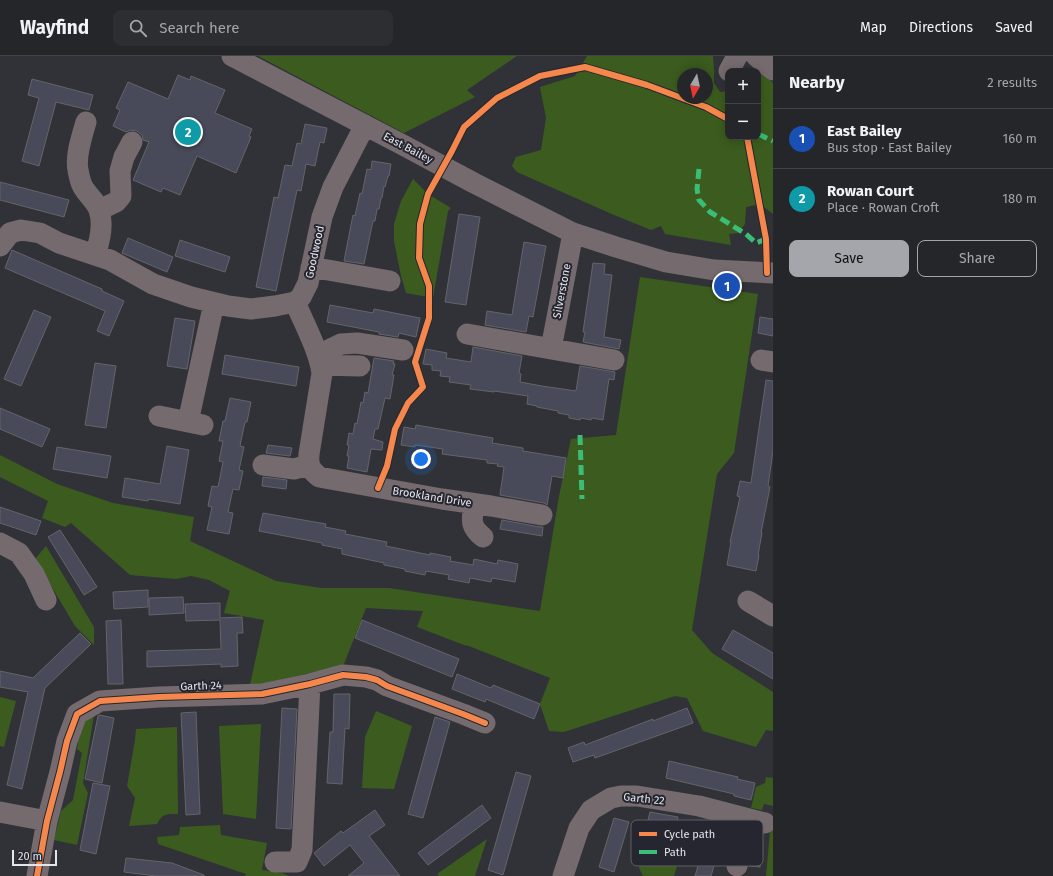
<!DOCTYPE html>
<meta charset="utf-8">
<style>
body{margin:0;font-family:"Fira Sans",sans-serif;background:#2d2e31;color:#f1f3f6}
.controls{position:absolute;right:12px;top:12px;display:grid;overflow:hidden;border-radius:8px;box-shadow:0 2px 10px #0003}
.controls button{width:36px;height:36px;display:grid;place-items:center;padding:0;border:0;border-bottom:1px solid #424346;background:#252629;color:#f1f3f6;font:20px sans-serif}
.compass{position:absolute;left:677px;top:12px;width:36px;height:36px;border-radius:50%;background:#252629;box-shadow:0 2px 10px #0003;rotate:189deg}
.scale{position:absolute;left:12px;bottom:10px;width:45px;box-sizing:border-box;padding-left:4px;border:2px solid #e4e5eb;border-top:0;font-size:11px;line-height:14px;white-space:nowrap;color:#e4e5eb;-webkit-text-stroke:3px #25262f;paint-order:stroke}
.you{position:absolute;left:421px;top:403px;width:14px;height:14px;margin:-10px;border:3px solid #fff;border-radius:50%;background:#1a73e8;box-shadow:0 0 0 6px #1a73e833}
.badge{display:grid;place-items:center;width:26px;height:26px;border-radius:50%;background:#a5a6ac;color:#fff;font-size:13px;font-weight:700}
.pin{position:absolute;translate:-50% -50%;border:2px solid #fff;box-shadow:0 1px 4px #0006}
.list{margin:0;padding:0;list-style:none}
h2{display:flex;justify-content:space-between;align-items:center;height:52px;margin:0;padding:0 16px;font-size:17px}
h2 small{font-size:13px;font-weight:400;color:#a3a5a8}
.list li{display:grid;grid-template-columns:26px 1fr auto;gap:12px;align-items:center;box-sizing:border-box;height:60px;padding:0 16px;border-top:1px solid #424346}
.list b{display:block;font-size:15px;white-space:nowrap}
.list p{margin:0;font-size:13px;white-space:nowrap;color:#a3a5a8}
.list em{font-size:13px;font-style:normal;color:#a3a5a8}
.actions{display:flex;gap:8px;padding:12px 16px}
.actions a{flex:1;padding:9px 0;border:1px solid #a5a6ac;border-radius:8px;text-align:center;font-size:14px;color:#a5a6ac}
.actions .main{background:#a5a6ac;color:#111}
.icon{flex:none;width:22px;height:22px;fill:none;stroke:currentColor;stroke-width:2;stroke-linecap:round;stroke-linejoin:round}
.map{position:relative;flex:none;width:773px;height:820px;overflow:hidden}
header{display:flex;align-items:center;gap:24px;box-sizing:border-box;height:56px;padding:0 20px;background:#252629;border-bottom:1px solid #424346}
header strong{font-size:19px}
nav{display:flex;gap:22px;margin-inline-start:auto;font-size:14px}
.search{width:280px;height:36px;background:#2d2e31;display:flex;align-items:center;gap:10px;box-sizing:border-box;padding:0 14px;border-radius:8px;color:#a3a5a8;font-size:15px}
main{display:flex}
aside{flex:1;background:#252629}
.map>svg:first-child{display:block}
.green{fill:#3b5c1e;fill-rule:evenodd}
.building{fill:#484959;stroke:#646569}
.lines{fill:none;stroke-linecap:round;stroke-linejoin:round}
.minor{stroke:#756a6d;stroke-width:21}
.quiet{stroke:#3abd76;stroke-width:5;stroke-dasharray:10 5;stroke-linecap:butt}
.cycleway-casing{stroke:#25262f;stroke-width:8}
.cycleway{stroke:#f5874c;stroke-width:6}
.labels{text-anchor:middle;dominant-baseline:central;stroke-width:4;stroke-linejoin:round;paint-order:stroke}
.street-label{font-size:11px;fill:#e4e5eb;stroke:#25262f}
.key{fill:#25262f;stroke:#5e5f67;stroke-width:1}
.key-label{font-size:11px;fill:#e4e5eb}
</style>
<header>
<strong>Wayfind</strong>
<div class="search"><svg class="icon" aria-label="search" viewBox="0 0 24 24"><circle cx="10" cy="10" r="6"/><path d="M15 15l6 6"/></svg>Search here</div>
<nav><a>Map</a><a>Directions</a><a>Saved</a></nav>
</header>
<main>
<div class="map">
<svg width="773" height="820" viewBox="0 0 773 820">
<rect width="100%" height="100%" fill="#313237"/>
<path class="green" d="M258,0H517L467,34L475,41L404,77Z
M587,0H713L714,13V27L720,36L728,35V81H758V16H762L773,27V160V158L760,148L746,151L745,168L738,177L729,178L731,189L665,178L661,170L651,174L614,159L517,116L512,110L516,101L541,94L546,62L540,31L575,20ZM683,18H707V42H683Z
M413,123L428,138L451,152L448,155L433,242L406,237L401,220L394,185V168L401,145Z
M640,221L758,238L734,397L717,418L692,574L712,597L773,636V675L766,674L756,691L703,675L687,642L675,640L564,676L549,675L540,648L550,622L469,590L464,589L417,571L423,555L366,552L342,613L314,616L260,629H250L264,564L224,557L230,535L209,524L191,520L176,523L130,519L71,467L65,471L42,462L48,445L0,421V399L57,428L113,447L194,461L190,485L276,525L321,532H389L540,555L559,440L571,383L616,379Z
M46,490L94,571V589L75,570L35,503Z
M0,641L16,645L4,691L0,690Z
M376,655L412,670L394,733L362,732L365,681Z
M94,659L83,727L88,737L77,789L54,784L61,755L73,744L82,697L77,693L79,679L85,665Z
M261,668L256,763L223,758L219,670Z
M177,671L178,758C168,758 162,757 157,768L129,770L135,742L127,730L135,684L136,673Z
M766,721L773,722V750L764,748L762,754L751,752L756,731L765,727Z
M773,764V820H766L770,775Z
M220,769L221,779L267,787L262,814L282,817L289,820H245L246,818L158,788L157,781L179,779L180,771Z
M487,783L475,820H439L437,818Z
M660,785L683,791L674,820H643L639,812L644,792L656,796Z"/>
<path class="building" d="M178,19L190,24L191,20L225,34L215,57L252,73L249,80L251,81L236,117L197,100L180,139L163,132L161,136L133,124L149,86L143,84L142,79L137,75L131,74L126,76L113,70L120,54L116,52L128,26L168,43Z
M32,23L93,39L89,54L56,46L39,110L22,105L39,42L28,39Z
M305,68L327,72L324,87L320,86L315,110L306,108L301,135L297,134L276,235L256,231L274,141L278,142L285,109L292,110L297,87L301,88Z
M372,105L391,108L389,120H388L385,131L384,130L382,142H381L379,153H377L375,165H373L364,208L344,205L353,159L355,160L360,137L362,138L367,113L371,114Z
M0,126L69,144L64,161L0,144Z
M459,158L480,161L466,249L445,246Z
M128,182L173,201L167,216L122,197Z
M180,184L230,201L225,216L175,200Z
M524,186L546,190L533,261L529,260L526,276L485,269L487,255L512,259Z
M12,194L95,230L102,233V235L124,245L109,280L97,275L105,255L5,212Z
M593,207L605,208L604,218L612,219L604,281L621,284L619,293L583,286L585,276H583Z
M330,249L373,257L374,253L420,262L416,281L399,277L398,281L379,278V276L327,266Z
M34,254L51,261L21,330L4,323Z
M760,261L773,263V280L758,277Z
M175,262L195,265L187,313L167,310Z
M473,291L522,300L519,317L521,318L520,326L542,330L576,335L580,310L615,316L614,324L609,323L603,364L592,362L591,364L581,362L580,364L569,362V359L558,357V355L537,351V350L527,348L528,340L494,335V336L470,333L471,329L449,326L450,321L440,320L441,315L432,314V309L423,308L426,293L447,297L446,302L471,306Z
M225,299L299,311L296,330L222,318Z
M374,302L394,305L393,308H395L392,319H394L390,343L385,342L378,373H375L373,383L383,386L382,394L371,393L367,416L347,412L349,400H347L349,389H347L349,377L353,378L355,367L357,368L361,346L363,347L365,336L368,337Z
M95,307L116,310L106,372L85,369Z
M766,324L773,325V395L768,430L770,431L761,477H762L758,499H759L756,515L727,509L731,486H730L740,441L737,440L740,425L751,427Z
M230,342L251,346L247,366H245L240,390L244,391L239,414L243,415L239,434L233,433L228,456L233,457L229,478L207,474L212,451L208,450L212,430L218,431L223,406L219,405L223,385H219L223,365H225Z
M0,352L50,373L42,391L0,373Z
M416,369L493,382L492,387L523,392V395L566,402L563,422L552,420L547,449L544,447L500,439L504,411L497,410L498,408L487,407V404L442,398L443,393L415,389V391L401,389L404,371L415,373Z
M268,389L292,392L290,400L266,397Z
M167,390L189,394L180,448L149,443L148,445L122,441L125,422L160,428Z
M57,391L111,400L107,422L53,413Z
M263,421L287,424L286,433L262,430Z
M0,451L41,465L36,479L0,467Z
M263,457L326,468L325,471L346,475L345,478L387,486L386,490L430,499V497L451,501L450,505L473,509L474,503L497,508L498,504L518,508L515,526L492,522L491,526L470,522L469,527L448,523L449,519L426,515L425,519L405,515V513L384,509V507L342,498V493L322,489V487L259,475Z
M502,464L540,471H543L542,480L500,473Z
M60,474L97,531L84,539L48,481Z
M148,534V551L114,553L113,536Z
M183,541L184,557L149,559V542Z
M220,547V562L242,561L243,577H237L238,610L221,611V608L147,611V595L221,593L220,564L186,565L185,548Z
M121,564L123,628H108L106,565Z
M362,564L459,603L452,621L355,582Z
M733,574L773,597V623L722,593Z
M80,577L91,588L45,632L22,733L7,729L28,636L0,631V615L33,622Z
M457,618L491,632L493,629L540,648L534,663L486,643L485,646L452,633Z
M334,638H350L349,673L345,672L342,728L327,727L330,676H333Z
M282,652L297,653L291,773L276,772Z
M687,652L693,667L595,702L594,699L573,706L568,692L584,686L585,689L653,663V665Z
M196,656L200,758L186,759L181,657Z
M99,659L114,662L102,727L85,723L98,660Z
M435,661L450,666L423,762L408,758Z
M669,705L738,721L737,723L755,727L751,744L734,740V738L666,722Z
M516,716L531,720L503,819L488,814Z
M93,727L110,730L96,798L80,794Z
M482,749L491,762L428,809L418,797Z
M375,754L385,769L369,780L400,820H348L364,807L350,789L324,810L314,797L341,775L343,777Z
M650,756L678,761L676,774L647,768Z
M614,762L629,766L614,816L599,811Z
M756,777L762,779L760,811L749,810Z
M703,793L718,797L711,820H695Z
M126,802L172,807L204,819V820H156L124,816Z"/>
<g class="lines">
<path class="minor" d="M232,0L401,88L474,127L573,177L616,191L666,206L714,214L773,217
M756,0L773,14
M729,15L737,0
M86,66C82,80 75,100 78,114C79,119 80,125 82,129C86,138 96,145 99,154C104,169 100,185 95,199
M99,154L116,146L121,140L120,115L124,101L132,86
M0,190L10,177L21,174L40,177L59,187L110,204L153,228L191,241L228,250L251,253L275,250L295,246L301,241L308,227L322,161L333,131L365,69
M311,211L390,225
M295,246C304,267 319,295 322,317L309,398C308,410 310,413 319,421L442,443L491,450L542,459
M467,278L614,304
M551,293L573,177
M318,299L341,288L357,287L403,294
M761,304L773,306
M321,309L360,310
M159,360L203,369
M188,366L214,247
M263,409L294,413L309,409
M474,448C472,463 469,470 483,481
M0,487L19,497L34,518L46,544
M748,545L773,560
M0,756L47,765
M275,806H297L302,794L310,628
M737,810L747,763
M37,820L47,765L60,716L67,685L77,658L100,645L159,641L262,638L310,628L343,619L366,621L377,624L387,630L463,658L485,667
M563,820L579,772L591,754L611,742L621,740H637L699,750L765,767"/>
<path class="quiet" d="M758,78L773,85
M699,113L697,133L699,144L710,156L746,178L756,187L766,183
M580,379L582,443"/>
<defs>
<path id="cycleway" d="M747,81L766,183L767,217
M378,432L387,410L395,373L408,347L423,331L415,306L429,262V230L419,202L420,168L428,138L452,95L464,71L497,42L540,20L585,11L647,29L706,51L728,63
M37,820L47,765L60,716L67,685L77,658L100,645L159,641L262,638L310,628L343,619L366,621L377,624L387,630L463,658L485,667"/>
</defs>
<use href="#cycleway" class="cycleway-casing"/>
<use href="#cycleway" class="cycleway"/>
</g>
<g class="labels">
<g class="street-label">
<text transform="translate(408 92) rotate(28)">East Bailey</text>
<text transform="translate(315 196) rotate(-78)">Goodwood</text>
<text transform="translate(562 235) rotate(-79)">Silverstone</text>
<text transform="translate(432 441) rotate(9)">Brookland Drive</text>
<text transform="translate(201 630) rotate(-2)">Garth 24</text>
<text transform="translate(644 743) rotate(6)">Garth 22</text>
</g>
</g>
<rect x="631" y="764" width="132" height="46" rx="6" class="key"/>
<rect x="639" y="776" width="18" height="4" fill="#f5874c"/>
<rect x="639" y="794" width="18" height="4" fill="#3abd76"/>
<g class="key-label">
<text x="664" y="782">Cycle path</text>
<text x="664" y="800">Path</text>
</g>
</svg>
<div class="controls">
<button>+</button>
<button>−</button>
</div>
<svg class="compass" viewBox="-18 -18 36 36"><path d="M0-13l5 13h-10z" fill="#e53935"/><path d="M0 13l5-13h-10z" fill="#a3a5a8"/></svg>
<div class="scale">20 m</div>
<div class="you"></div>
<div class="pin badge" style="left:727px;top:230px;background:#1a4fb4">1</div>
<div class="pin badge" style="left:188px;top:76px;background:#0f9aa8">2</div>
</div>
<aside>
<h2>Nearby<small>2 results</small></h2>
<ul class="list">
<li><span class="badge" style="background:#1a4fb4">1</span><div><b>East Bailey</b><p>Bus stop · East Bailey</p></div><em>160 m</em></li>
<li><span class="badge" style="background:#0f9aa8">2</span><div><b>Rowan Court</b><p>Place · Rowan Croft</p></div><em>180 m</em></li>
</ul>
<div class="actions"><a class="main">Save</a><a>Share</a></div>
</aside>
</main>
